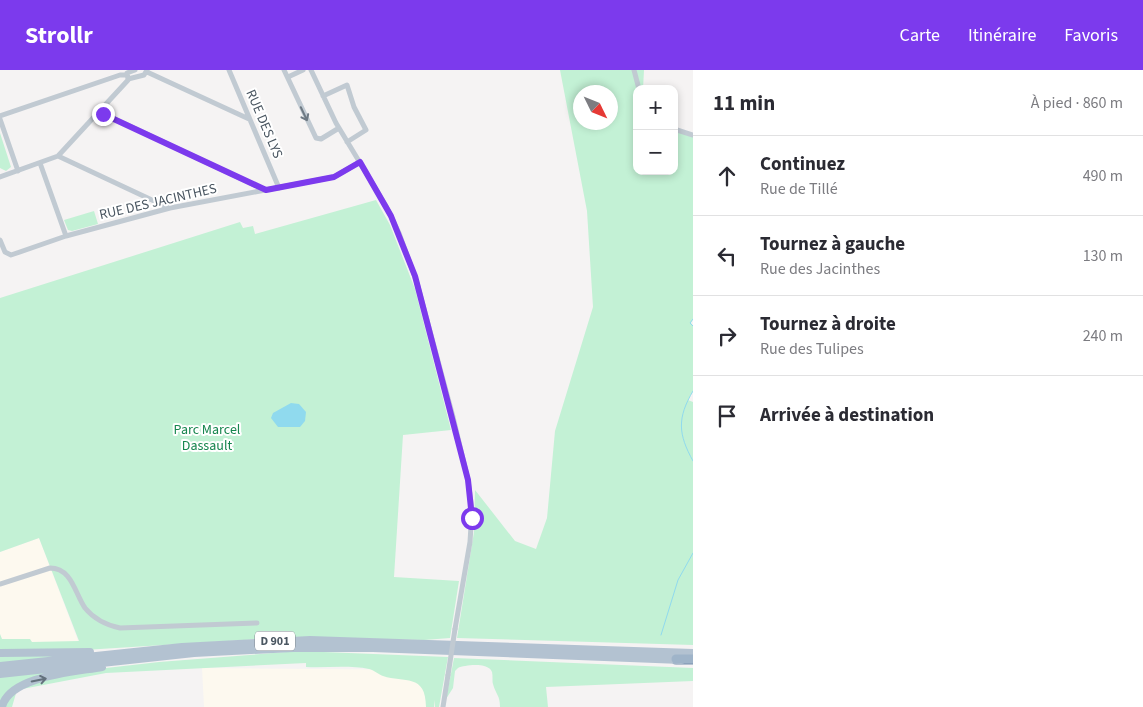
<!DOCTYPE html>
<html lang="fr">
<meta charset="utf-8">
<style>
body{margin:0;font-family:"Source Sans 3",sans-serif;background:#f2f2f3;color:#2b2b33}
.controls{position:absolute;right:15px;top:15px;display:grid;overflow:hidden;border-radius:10px;box-shadow:0 2px 8px #0003}
.controls button{width:45px;height:45px;display:grid;place-items:center;padding:0;border:0;border-bottom:1px solid #e1e1e2;background:#fff;color:#2b2b33;font:25px sans-serif}
.compass{position:absolute;left:573px;top:15px;width:45px;height:45px;border-radius:50%;background:#fff;box-shadow:0 2px 8px #0003;rotate:133deg}
.stop{position:absolute;width:15px;height:15px;margin:-11px;border:4px solid #7c3aed;border-radius:50%;background:#fff}
.stop.end{background:#7c3aed;border-color:#fff;box-shadow:0 1px 5px #0008}
.list{margin:0;padding:0;list-style:none}
h2{display:flex;justify-content:space-between;align-items:center;height:65px;margin:0;padding:0 20px;font-size:21px}
h2 small{font-size:16px;font-weight:400;color:#7c7c81}
.list li{display:grid;grid-template-columns:32px 1fr auto;gap:15px;align-items:center;box-sizing:border-box;height:80px;padding:0 20px;border-top:1px solid #e1e1e2}
.list b{display:block;font-size:19px;white-space:nowrap}
.list p{margin:0;font-size:16px;white-space:nowrap;color:#7c7c81}
.list em{font-size:16px;font-style:normal;color:#7c7c81}
.icon{flex:none;width:28px;height:28px;fill:none;stroke:currentColor;stroke-width:2;stroke-linecap:round;stroke-linejoin:round}
.map{position:relative;flex:none;width:693px;height:637px;overflow:hidden}
header{display:flex;align-items:center;gap:30px;box-sizing:border-box;height:70px;padding:0 25px;background:#7c3aed;color:#fff}
header strong{font-size:24px}
nav{display:flex;gap:28px;margin-inline-start:auto;font-size:18px}
main{display:flex}
aside{flex:1;background:#fff}
.map>svg:first-child{display:block}
.commercial{fill:#fdf9ef}
.green{fill:#c3f1d5;fill-rule:evenodd}
.water{fill:#90daee}
.lines{fill:none;stroke-linecap:round;stroke-linejoin:round}
.stream{stroke:#90daee;stroke-width:1}
.trunk-casing{stroke:#7690ad;stroke-width:11}
.minor{stroke:#c1cad2;stroke-width:5}
.primary{stroke:#b3c2d1;stroke-width:8}
.trunk{stroke:#9fb4c9;stroke-width:9}
.minor-bridge{stroke:#c1cad2;stroke-width:5}
.oneway{stroke:#6e7983}
.oneway2{stroke:#64717d}
.route{stroke:#7c3aed;stroke-width:6}
.labels{text-anchor:middle;dominant-baseline:central;stroke-width:4;stroke-linejoin:round;paint-order:stroke}
.shield{fill:#fff;stroke:#808990;stroke-width:1}
.shield-label{font-size:12px;font-weight:bold;fill:#4a5661}
.street-label{font-size:14px;fill:#4a5661;stroke:#fff}
.park-label{font-size:14px;fill:#17864f;stroke:#fff}
</style>
<header>
<strong>Strollr</strong>
<nav><a>Carte</a><a>Itinéraire</a><a>Favoris</a></nav>
</header>
<main>
<div class="map">
<svg width="693" height="637" viewBox="0 0 693 637">
<rect width="100%" height="100%" fill="#f5f3f3"/>
<path class="commercial" d="M39,468L80,576L0,577V482Z
M202,598L439,600L434,637H204Z"/>
<path class="green" d="M560,0H644L643,19H637V101H674V61L693,67V249L691,253L693,256V321L688,330L693,332V575L457,568L474,462L475,420L515,471L536,479L547,448L555,361L593,237L587,141ZM580,22H610V52H580Z
M0,63L11,97L6,101L0,98Z
M376,130L390,155L415,219L451,360L403,365L394,507L459,511L450,568L424,570L291,567L84,580L0,581V564L2,569H30L32,572L79,571L39,468L0,482V228L240,152L243,158L253,156L255,164Z
M94,141L98,154L72,161L68,160L64,150Z
M299,581L448,587L439,637H435V630L434,637H426C426,603 404,613 383,606C378,604 374,600 369,599C349,595 326,598 306,597V593L106,603L17,620L12,637H5L11,623L28,613L106,598L159,592Z
M0,585L72,586L0,594Z
M454,588L693,598V611L546,617L548,637H500C500,625 496,625 493,614C492,611 493,606 492,602C488,592 465,595 458,598L455,601L453,618L446,629Z
M76,599L21,612L8,622L0,637V606Z"/>
<path class="water" d="M291,333L299,334L306,342L305,351L300,357H278L271,348L273,343Z"/>
<g class="lines">
<path class="stream" d="M693,249L690,253L693,256
M693,321C677,348 678,364 693,391
M661,565L678,510L693,483"/>
<defs>
<path id="trunk" d="M676,589H693"/>
</defs>
<use href="#trunk" class="trunk-casing"/>
<path class="minor" d="M135,0L127,3L128,9L144,5L147,0
M229,0L279,118
M284,0L316,68L321,69L339,58
M311,0L336,53L386,136L399,163L417,213L453,347L468,410L472,440L470,472L455,559
M634,0L639,19
M147,2L249,49
M288,7L303,0
M323,26L347,15L354,37L366,60L347,72
M100,42L265,120
M0,46L120,5H126
M0,49L18,101
M674,59L693,65
M58,86L169,138
M40,93L66,166
M0,107L58,86L129,9
M0,170L5,182L11,185L66,166L170,138L334,107L360,92
M0,514L50,498C72,498 75,524 85,538C94,549 106,555 120,558L257,553
M443,637L448,605"/>
<path class="primary" d="M0,583L90,582
M0,596L182,577L310,570L693,583
M0,604L194,583L293,578H373L681,590
M2,637C9,606 75,602 102,597"/>
<use href="#trunk" class="trunk"/>
<path class="minor-bridge" d="M448,605L455,559"/>
</g>
<defs><path id="oneway-shaft" d="M-6 0H5M1.5-3L5.5 0L1.5 3" fill="none" stroke-width="1.6" stroke-linecap="round" stroke-linejoin="round" transform="scale(1.25)"/></defs>
<use class="oneway" href="#oneway-shaft" transform="translate(304 44) rotate(65)"/>
<use class="oneway2" href="#oneway-shaft" transform="translate(39 610) rotate(-11)"/>
<g class="lines">
<path class="route" d="M103,44L266,120L334,107L360,92L391,146L415,206L468,410L472,448"/>
</g>
<g class="labels">
<rect class="shield" x="255" y="561.5" width="40" height="19" rx="4"/>
<g class="shield-label">
<text x="275" y="571">D 901</text>
</g>
<g class="street-label">
<text transform="translate(264 54) rotate(67)">RUE DES LYS</text>
<text transform="translate(158 132) rotate(-13)">RUE DES JACINTHES</text>
</g>
<g class="park-label">
<text x="207" y="360">Parc Marcel<tspan x="207" dy="16">Dassault</tspan></text>
</g>
</g>
</svg>
<div class="controls">
<button>+</button>
<button>−</button>
</div>
<svg class="compass" viewBox="-18 -18 36 36"><path d="M0-13l5 13h-10z" fill="#e53935"/><path d="M0 13l5-13h-10z" fill="#7c7c81"/></svg>
<div class="stop" style="left:472px;top:448px"></div>
<div class="stop end" style="left:103px;top:44px"></div>
</div>
<aside>
<h2>11 min<small>À pied · 860 m</small></h2>
<ul class="list">
<li><svg class="icon" aria-label="ahead" viewBox="0 0 24 24"><path d="M12 20V5M6 11l6-6 6 6"/></svg><div><b>Continuez</b><p>Rue de Tillé</p></div><em>490 m</em></li>
<li><svg class="icon" aria-label="left" viewBox="0 0 24 24"><path d="M17 20v-9H6M10 6l-5 5 5 5"/></svg><div><b>Tournez à gauche</b><p>Rue des Jacinthes</p></div><em>130 m</em></li>
<li><svg class="icon" aria-label="right" viewBox="0 0 24 24"><path d="M7 20v-9h11M14 6l5 5-5 5"/></svg><div><b>Tournez à droite</b><p>Rue des Tulipes</p></div><em>240 m</em></li>
<li><svg class="icon" aria-label="arrive" viewBox="0 0 24 24"><path d="M6 21V4h12l-3 4 3 4H6"/></svg><div><b>Arrivée à destination</b></div></li>
</ul>
</aside>
</main>
